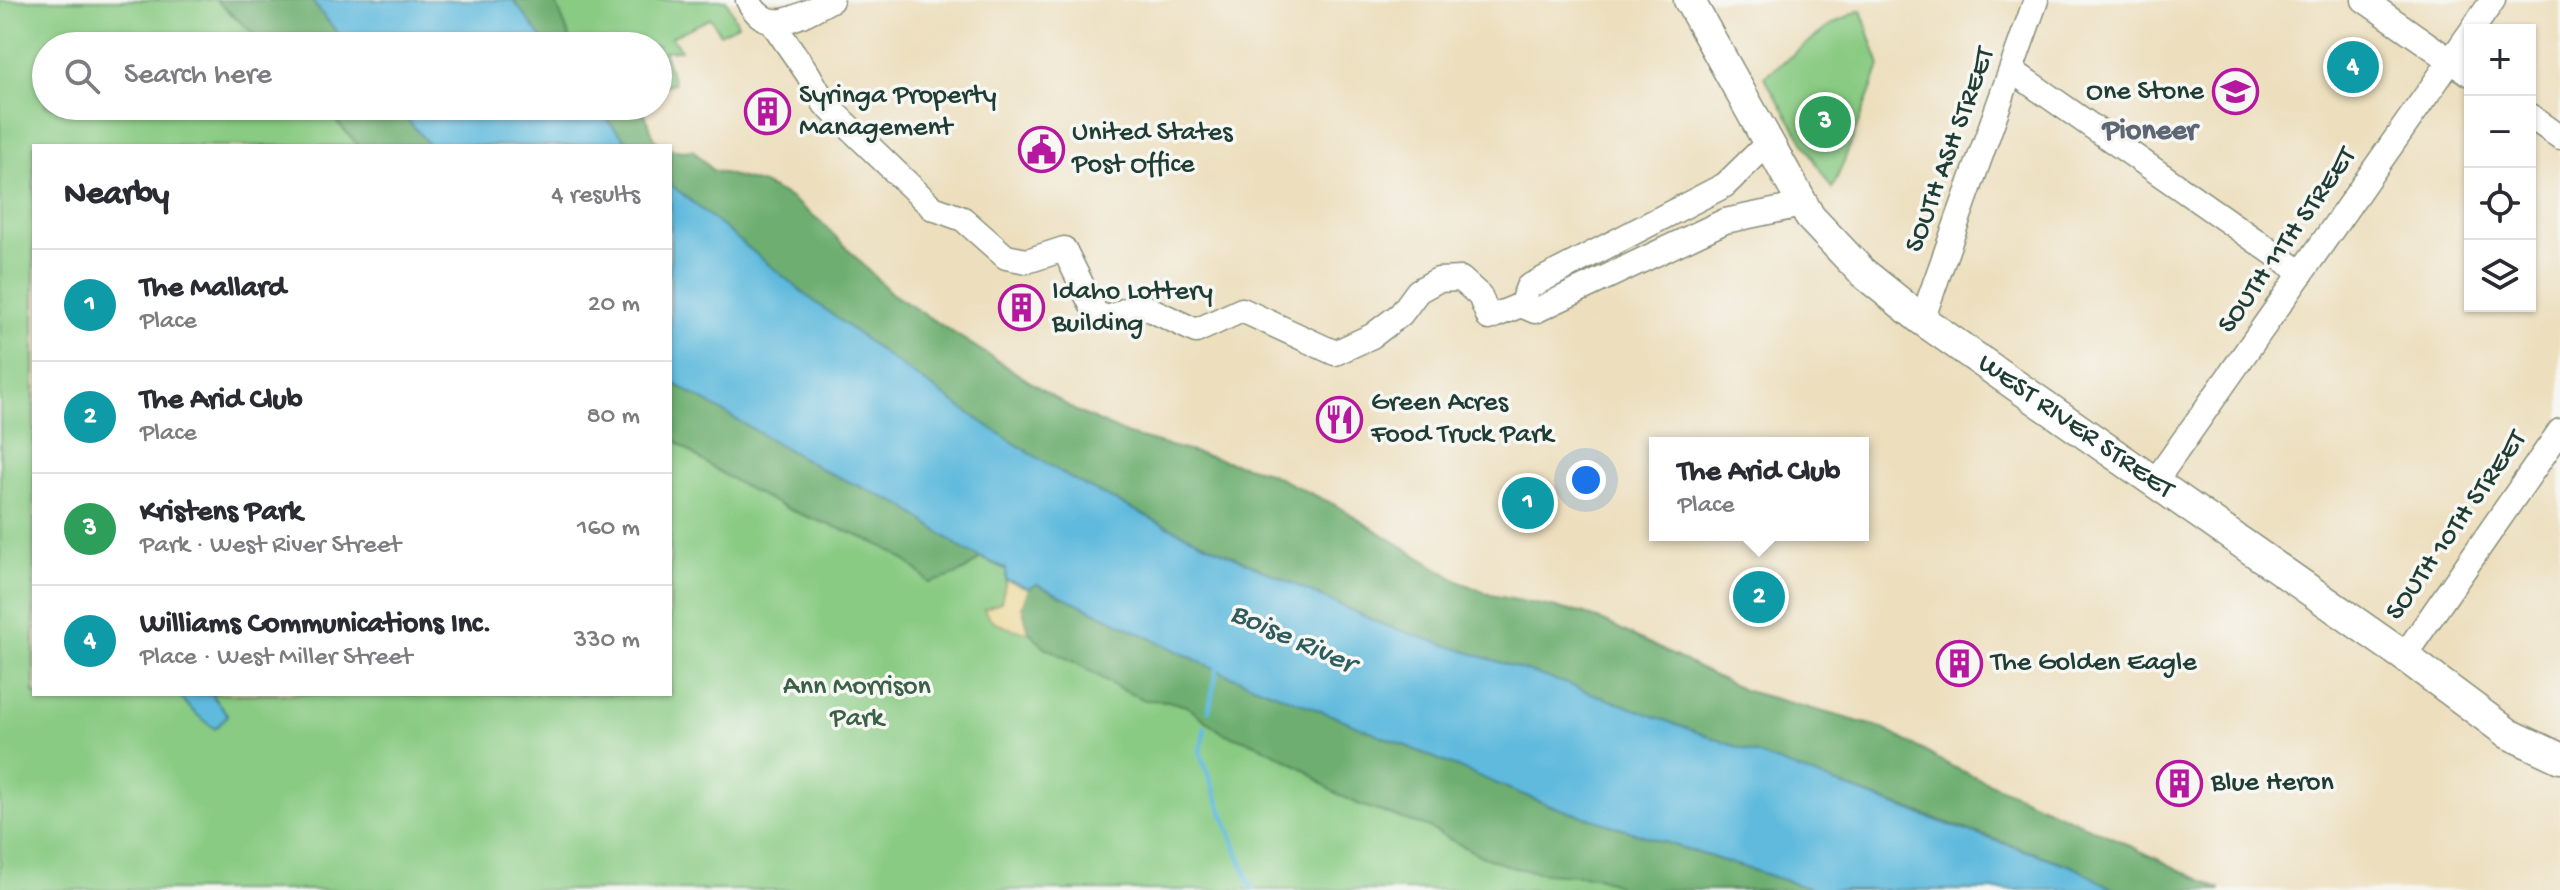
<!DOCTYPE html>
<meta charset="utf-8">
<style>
body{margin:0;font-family:"Gochi Hand",sans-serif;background:#f2f2f3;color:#2b2b33}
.controls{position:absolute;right:24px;top:24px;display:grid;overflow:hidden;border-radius:0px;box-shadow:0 2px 6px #0004}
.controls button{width:72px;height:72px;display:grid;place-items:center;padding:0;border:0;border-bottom:2px solid #e1e1e2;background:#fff;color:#2b2b33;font:40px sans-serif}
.you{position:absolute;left:1586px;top:480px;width:28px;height:28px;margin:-20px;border:6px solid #fff;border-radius:50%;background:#1a73e8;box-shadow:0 0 0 12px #1a73e833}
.badge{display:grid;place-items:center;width:52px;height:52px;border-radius:50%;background:#b5179e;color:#fff;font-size:26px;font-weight:700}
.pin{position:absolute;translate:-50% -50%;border:4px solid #fff;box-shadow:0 2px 8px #0006}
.popup{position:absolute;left:1649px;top:437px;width:220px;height:104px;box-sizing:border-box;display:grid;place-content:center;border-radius:0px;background:#fff;filter:drop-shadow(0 2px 6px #0005);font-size:26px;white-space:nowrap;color:#7c7c81}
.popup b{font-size:30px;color:#2b2b33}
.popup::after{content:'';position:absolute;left:50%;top:100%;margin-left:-16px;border:16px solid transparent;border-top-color:#fff}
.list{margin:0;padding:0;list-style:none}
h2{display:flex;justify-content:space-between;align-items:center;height:104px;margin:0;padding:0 32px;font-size:34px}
h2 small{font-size:26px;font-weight:400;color:#7c7c81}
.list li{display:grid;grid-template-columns:52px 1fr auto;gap:24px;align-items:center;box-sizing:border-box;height:112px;padding:0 32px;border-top:2px solid #e1e1e2}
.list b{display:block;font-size:30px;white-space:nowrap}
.list p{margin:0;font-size:26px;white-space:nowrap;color:#7c7c81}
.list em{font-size:26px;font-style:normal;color:#7c7c81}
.icon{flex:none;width:44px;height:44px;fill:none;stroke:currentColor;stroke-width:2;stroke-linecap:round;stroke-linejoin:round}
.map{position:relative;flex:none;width:2560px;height:890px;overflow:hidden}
.search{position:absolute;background:#fff;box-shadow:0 2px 6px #0004;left:32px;top:32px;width:640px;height:88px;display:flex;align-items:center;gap:20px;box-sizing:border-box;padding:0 28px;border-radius:44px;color:#7c7c81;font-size:30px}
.panel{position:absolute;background:#fff;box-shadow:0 2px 6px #0004;left:32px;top:144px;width:640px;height:552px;border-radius:0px}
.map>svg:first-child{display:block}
.green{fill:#89cb83;stroke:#54845c;stroke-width:2}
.forest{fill:#6eaf71;stroke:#467652;stroke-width:2}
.sand{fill:#eeda9e;stroke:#868c69;stroke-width:2}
.water{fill:#5fbadd;stroke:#3f7c88;stroke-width:2}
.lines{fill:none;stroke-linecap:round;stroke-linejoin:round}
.stream{stroke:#5fbadd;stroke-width:5}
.minor-casing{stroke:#868e79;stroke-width:27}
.major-casing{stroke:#868e79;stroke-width:33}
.minor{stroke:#fff;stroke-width:24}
.major{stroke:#fff;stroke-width:30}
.labels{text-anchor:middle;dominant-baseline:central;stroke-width:7;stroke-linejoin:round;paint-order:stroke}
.poi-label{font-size:28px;fill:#1f3d34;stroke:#f6f6f2;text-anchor:start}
.street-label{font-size:28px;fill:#1f3d34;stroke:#f6f6f2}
.park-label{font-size:28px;fill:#3a6048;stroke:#f6f6f2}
.neighbourhood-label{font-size:30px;font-weight:bold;fill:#5e6674;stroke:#f6f6f2}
.water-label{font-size:30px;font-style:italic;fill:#2f5c5e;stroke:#f6f6f2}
</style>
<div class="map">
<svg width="2560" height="890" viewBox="0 0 2560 890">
<rect width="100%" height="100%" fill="#f6f6f2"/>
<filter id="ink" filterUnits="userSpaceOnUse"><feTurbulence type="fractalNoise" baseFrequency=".0125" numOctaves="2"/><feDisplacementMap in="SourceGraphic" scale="16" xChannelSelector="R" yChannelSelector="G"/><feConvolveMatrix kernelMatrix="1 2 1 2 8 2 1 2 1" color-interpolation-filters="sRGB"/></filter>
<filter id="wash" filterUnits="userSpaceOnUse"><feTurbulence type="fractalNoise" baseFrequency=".006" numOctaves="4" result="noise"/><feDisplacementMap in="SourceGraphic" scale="32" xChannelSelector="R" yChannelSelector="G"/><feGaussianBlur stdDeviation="1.8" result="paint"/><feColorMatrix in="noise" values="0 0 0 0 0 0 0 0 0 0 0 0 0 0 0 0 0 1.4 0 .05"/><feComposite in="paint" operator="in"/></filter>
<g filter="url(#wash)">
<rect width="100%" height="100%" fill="#eddfbe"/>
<path class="green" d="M0,0H311L348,46H46V106H396L430,146H34V694H670V381L964,550L1037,584L1763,890H0Z
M533,0H726L738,24L720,34L711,18L671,37L681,50L663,51L674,83L658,88V46H565Z
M1861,10L1880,66L1842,166L1832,189L1764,77L1832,24Z"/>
<path class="forest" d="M216,0H311L348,46H267Z
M513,0H555L573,46H548Z
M322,106H396L430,146H359Z
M594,106H642L655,140L665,146H631Z
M670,149L682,151L693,150L712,170L763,184L789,197L820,221L891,293L1076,411L1128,435L1264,471L1335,505L1460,582L1491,595L1582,613L1610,624L1743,690L1882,728L1951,766L2118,840L2221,890H2115L2074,867L1381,624L1156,521L1073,480L992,429L891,359L811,299L670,184Z
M670,381L825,471L902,505L964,550L981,557C966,573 949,578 929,583C894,539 833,530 784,507C743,488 705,465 670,436Z
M1037,584L1228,675L1334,716L1548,805L1815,890H1624L1612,882L1594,876L1544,873L1515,868L1483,857L1427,827L1360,805L1332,791L1306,770L1261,746L1223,733L1186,706L1168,701L1145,700L1120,689L1076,663L1044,647L1029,632L1022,606L1029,588Z"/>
<path class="sand" d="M1006,580L1029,588L1022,606L1029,632C1014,630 990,625 984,609L1001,602Z"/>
<path class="water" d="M311,0H513L548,46H348Z
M396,106H594L631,146H430Z
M670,184L811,299L891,359L992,429L1073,480L1156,521L1381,624L1564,683L1946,824L2074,867L2115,890H1815L1548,805L1334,716L1228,675L1037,584L1029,588L1006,580V569L964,550L902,505L825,471L670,381Z
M177,694H211L228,715L215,729L196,714Z"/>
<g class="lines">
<path class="stream" d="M1209,710L1218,664
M1205,728L1200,753L1252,890"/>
</g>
</g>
<g filter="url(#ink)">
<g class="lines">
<defs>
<path id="minor" d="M748,0C768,40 803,14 831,0
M2364,0L2470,74
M772,22L808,74L825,104L933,208L963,219L1006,257L1027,261L1064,249L1096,314L1109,318L1139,304L1196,331L1242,310L1335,353L1372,336L1401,314L1418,291L1438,280L1461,279L1480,296L1489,318L1521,305L1535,311L1725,221L1802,205
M2472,30L2493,0
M2011,70L2302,273
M2530,116L2560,137
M1521,305L1528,287L1725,185L1768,143
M1922,320L2036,0
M2154,483L2470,33
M2404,656L2560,431"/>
<g id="major">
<path id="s1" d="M1689,0L1810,217L1862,272L1922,320L2404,656L2509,734L2560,758"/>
</g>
</defs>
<use href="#minor" class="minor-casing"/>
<use href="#major" class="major-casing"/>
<use href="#minor" class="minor"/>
<use href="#major" class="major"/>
</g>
</g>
<defs>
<symbol id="school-ring" viewBox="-11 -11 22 22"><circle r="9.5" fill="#f6f6f2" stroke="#b5179e" stroke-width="1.5"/><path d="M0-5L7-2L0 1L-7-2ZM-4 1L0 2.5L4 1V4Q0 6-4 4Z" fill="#b5179e"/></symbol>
<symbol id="building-ring" viewBox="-11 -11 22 22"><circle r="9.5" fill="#f6f6f2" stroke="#b5179e" stroke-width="1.5"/><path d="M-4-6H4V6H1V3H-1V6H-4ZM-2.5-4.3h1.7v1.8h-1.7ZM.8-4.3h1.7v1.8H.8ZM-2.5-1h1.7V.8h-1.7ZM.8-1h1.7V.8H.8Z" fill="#b5179e"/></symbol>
<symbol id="civic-ring" viewBox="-11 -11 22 22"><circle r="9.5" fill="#f6f6f2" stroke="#b5179e" stroke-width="1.5"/><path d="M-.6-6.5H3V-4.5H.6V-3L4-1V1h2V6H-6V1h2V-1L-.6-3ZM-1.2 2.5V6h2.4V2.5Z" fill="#b5179e"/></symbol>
<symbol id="restaurant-ring" viewBox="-11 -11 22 22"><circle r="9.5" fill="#f6f6f2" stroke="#b5179e" stroke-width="1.5"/><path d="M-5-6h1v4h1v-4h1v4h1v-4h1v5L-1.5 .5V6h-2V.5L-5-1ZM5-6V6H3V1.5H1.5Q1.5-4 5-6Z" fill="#b5179e"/></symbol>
</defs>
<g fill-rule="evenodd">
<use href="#school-ring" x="2210" y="66" width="51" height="51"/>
<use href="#building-ring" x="742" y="86" width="51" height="51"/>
<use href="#civic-ring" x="1016" y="124" width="51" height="51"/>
<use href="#building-ring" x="996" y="282" width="51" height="51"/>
<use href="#restaurant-ring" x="1314" y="394" width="51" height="51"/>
<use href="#building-ring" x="1934" y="638" width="51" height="51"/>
<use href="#building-ring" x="2154" y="758" width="51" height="51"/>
</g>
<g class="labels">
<g class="poi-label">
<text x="2204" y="92" text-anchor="end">One Stone</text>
<text x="799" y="96">Syringa Property<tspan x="799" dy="32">Management</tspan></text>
<text x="1072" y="133">United States<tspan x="1072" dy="32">Post Office</tspan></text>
<text x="1052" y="292">Idaho Lottery<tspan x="1052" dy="32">Building</tspan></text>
<text x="1371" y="403">Green Acres<tspan x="1371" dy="32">Food Truck Park</tspan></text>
<text x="1991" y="663">The Golden Eagle</text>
<text x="2211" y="783">Blue Heron</text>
</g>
<g class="street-label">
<text transform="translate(1951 150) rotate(-70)">SOUTH ASH STREET</text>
<text transform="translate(2288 241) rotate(-55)">SOUTH 11TH STREET</text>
<text stroke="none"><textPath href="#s1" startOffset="588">WEST RIVER STREET</textPath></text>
<text transform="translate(2457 526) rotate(-55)">SOUTH 10TH STREET</text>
</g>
<g class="park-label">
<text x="857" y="687">Ann Morrison<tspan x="857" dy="32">Park</tspan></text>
</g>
<g class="neighbourhood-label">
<text x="2150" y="132">Pioneer</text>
</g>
<g class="water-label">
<text transform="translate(1292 640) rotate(24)">Boise River</text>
</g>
</g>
</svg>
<div class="controls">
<button>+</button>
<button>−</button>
<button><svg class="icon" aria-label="locate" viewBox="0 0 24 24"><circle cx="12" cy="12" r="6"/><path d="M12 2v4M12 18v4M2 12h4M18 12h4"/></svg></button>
<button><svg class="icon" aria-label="layers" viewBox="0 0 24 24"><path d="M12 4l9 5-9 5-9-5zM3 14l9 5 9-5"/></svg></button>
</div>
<div class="you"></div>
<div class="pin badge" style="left:1528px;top:503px;background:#0f9aa8">1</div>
<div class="pin badge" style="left:1759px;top:597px;background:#0f9aa8">2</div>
<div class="popup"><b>The Arid Club</b>Place</div>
<div class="pin badge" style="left:1825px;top:122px;background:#2e9e5b">3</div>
<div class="pin badge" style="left:2353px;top:67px;background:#0f9aa8">4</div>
<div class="search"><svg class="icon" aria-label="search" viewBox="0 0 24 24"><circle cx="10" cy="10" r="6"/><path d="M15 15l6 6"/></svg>Search here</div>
<section class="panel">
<h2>Nearby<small>4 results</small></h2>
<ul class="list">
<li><span class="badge" style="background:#0f9aa8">1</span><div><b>The Mallard</b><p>Place</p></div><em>20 m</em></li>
<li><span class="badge" style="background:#0f9aa8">2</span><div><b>The Arid Club</b><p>Place</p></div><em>80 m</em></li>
<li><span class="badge" style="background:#2e9e5b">3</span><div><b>Kristens Park</b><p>Park · West River Street</p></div><em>160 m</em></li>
<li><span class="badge" style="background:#0f9aa8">4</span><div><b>Williams Communications Inc.</b><p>Place · West Miller Street</p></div><em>330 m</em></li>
</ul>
</section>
</div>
